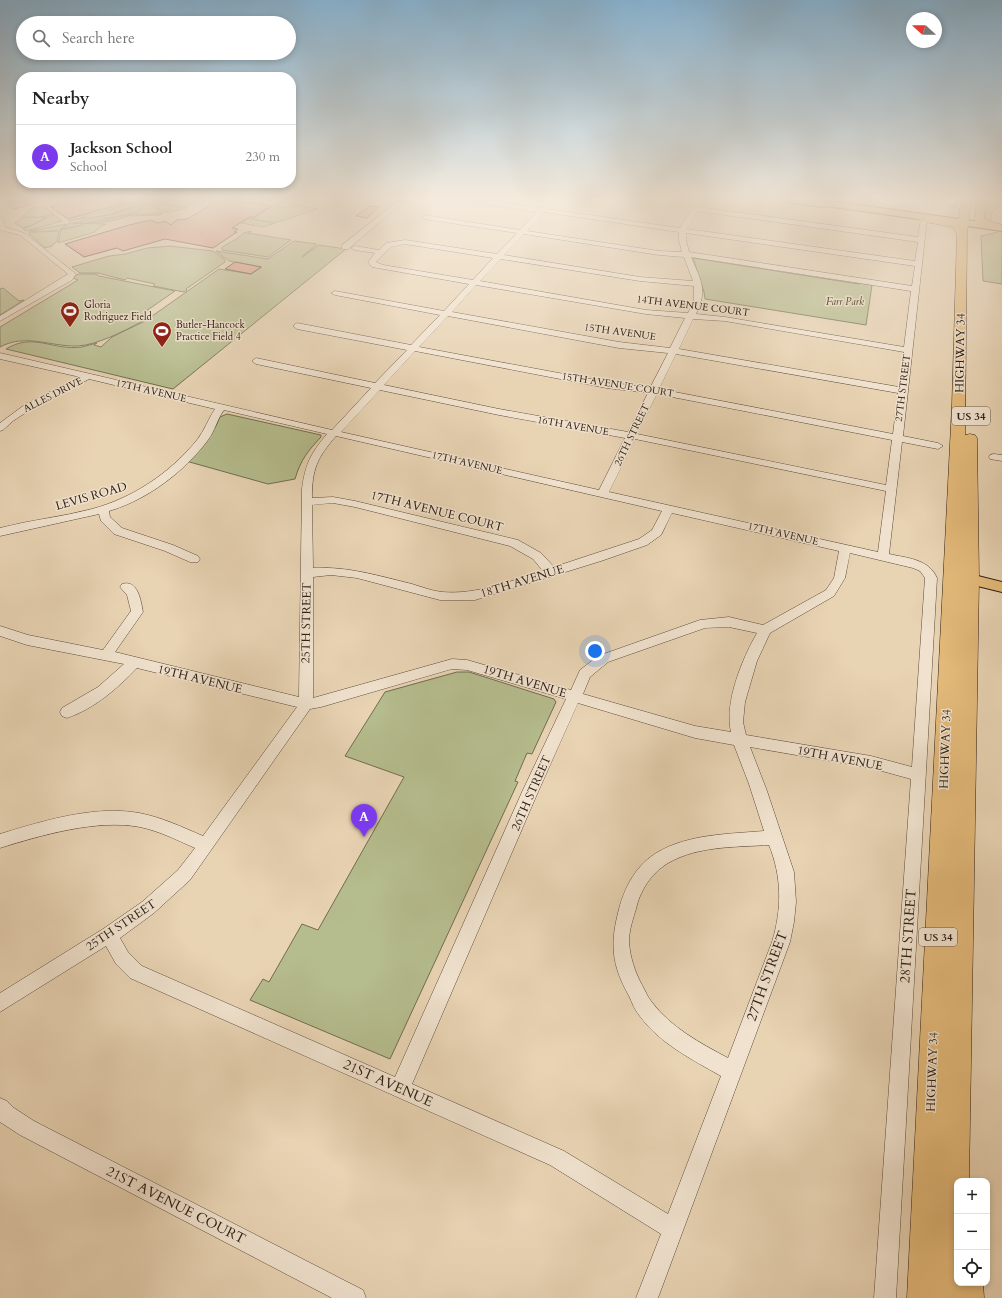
<!DOCTYPE html>
<meta charset="utf-8">
<style>
body{margin:0;font-family:Cardo,serif;background:#f2f2f2;color:#222}
.controls{position:absolute;right:12px;bottom:12px;display:grid;overflow:hidden;border-radius:8px;box-shadow:0 2px 6px #0003}
.controls button{width:36px;height:36px;display:grid;place-items:center;padding:0;border:0;border-bottom:1px solid #e0e0e0;background:#fff;color:#222;font:20px sans-serif}
.compass{position:absolute;left:906px;top:12px;width:36px;height:36px;border-radius:50%;background:#fff;box-shadow:0 2px 6px #0003;rotate:291deg}
.you{position:absolute;left:595px;top:651px;width:14px;height:14px;margin:-10px;border:3px solid #fff;border-radius:50%;background:#1a73e8;box-shadow:0 0 0 6px #1a73e833}
.badge{display:grid;place-items:center;width:26px;height:26px;border-radius:50%;background:#7c3aed;color:#fff;font-size:13px;font-weight:700}
.pin{position:absolute;translate:-50% -33px;filter:drop-shadow(0 1px 2px #0008)}
.pin::after{content:'';position:absolute;top:21px;width:14px;height:12px;background:inherit;clip-path:polygon(0 0,100% 0,50% 100%)}
.list{margin:0;padding:0;list-style:none}
h2{display:flex;justify-content:space-between;align-items:center;height:52px;margin:0;padding:0 16px;font-size:17px}
h2 small{font-size:13px;font-weight:400;color:#767676}
.list li{display:grid;grid-template-columns:26px 1fr auto;gap:12px;align-items:center;box-sizing:border-box;height:64px;padding:0 16px;border-top:1px solid #e0e0e0}
.list b{display:block;font-size:15px;white-space:nowrap}
.list p{margin:0;font-size:13px;white-space:nowrap;color:#767676}
.list em{font-size:13px;font-style:normal;color:#767676}
.icon{flex:none;width:22px;height:22px;fill:none;stroke:currentColor;stroke-width:2;stroke-linecap:round;stroke-linejoin:round}
.map{position:relative;flex:none;width:1002px;height:1298px;overflow:hidden}
.search{position:absolute;background:#fff;box-shadow:0 2px 6px #0003;left:16px;top:16px;width:280px;height:44px;display:flex;align-items:center;gap:10px;box-sizing:border-box;padding:0 14px;border-radius:22px;color:#767676;font-size:15px}
.panel{position:absolute;background:#fff;box-shadow:0 2px 6px #0003;left:16px;top:72px;width:280px;height:116px;border-radius:16px}
.map>svg:first-child{display:block}
.green{fill:#b5bc8d;stroke:#716c50}
.lines{fill:none;stroke-linecap:round;stroke-linejoin:round}
.stream{stroke:#6e7975;stroke-width:1.5}
.building{fill:#e09482;stroke:#2d1d14}
.minor-casing{stroke:#5c4a3c;stroke-width:1}
.major-casing{stroke:#2d1d14;stroke-width:2}
.highway-casing{stroke:#2d1d14;stroke-width:1}
.minor{fill:#f0e2ce;fill-rule:evenodd}
.major{fill:#e4ba7a;fill-rule:evenodd}
.highway{fill:#e4ba7a;fill-rule:evenodd}
.labels{text-anchor:middle;dominant-baseline:central;stroke-width:3;stroke-linejoin:round;paint-order:stroke}
.far-park-label{font-size:10px;font-style:italic;fill:#564d38;stroke:#f0e2ce}
.far-poi-label{font-size:10px;fill:#2d1d14;stroke:#f0e2ce;text-anchor:start}
.far-street-label{font-size:10px;fill:#2d1d14;stroke:#f0e2ce}
.shield{fill:#f0e2ce;stroke:#68584c;stroke-width:1}
.shield-label{font-size:11px;font-weight:bold;fill:#2d1d14}
.street-label{font-size:12px;fill:#2d1d14;stroke:#f0e2ce}
.near-street-label{font-size:14px;fill:#2d1d14;stroke:#f0e2ce}
</style>
<div class="map">
<svg width="1002" height="1298" viewBox="0 0 1002 1298">
<rect width="100%" height="100%" fill="#e8d3b3"/>
<filter id="stains"><feTurbulence type="fractalNoise" baseFrequency=".005" numOctaves="4"/><feColorMatrix values="0 0 0 0 .2 0 0 0 0 .09 0 0 0 0 .02 0 0 0 .5 -.17"/></filter>
<radialGradient id="worn" r=".72"><stop offset=".6" stop-color="#630" stop-opacity="0"/><stop offset="1" stop-color="#630" stop-opacity=".3"/></radialGradient>
<path class="green" d="M162,201H197L187,207L154,202Z
M279,201H287L277,207L285,208L293,204L318,209L263,227L231,221L238,217L274,223L253,219Z
M988,201H1001L991,215L990,224L982,221V211Z
M137,202L145,203L112,214L68,221Z
M145,203C138,221 89,225 73,223L113,214Z
M149,203L186,208L167,213Z
M148,204L163,213L160,215L131,216Z
M42,206L54,214L42,217H22L30,209Z
M54,215L62,221L27,231L23,229Z
M47,217L32,225L23,228L15,223L21,218Z
M66,224L59,231L57,241L52,246L45,248L29,234L31,231Z
M68,224L70,223L106,224L100,227L95,232L58,243L61,230Z
M251,231L248,233L291,240L268,257L222,250V247L234,240H236V239L244,233Z
M1002,231V284L983,281L981,236Z
M294,241L317,244L302,257L319,245L346,249L173,389L6,349C34,332 52,351 82,347C87,346 92,344 97,343L94,345L101,347L112,337L145,321L219,269L251,274L262,267L229,261L216,251L268,259Z
M170,246L213,251L224,259L225,262L186,289L187,290L184,292L153,286L155,284L127,278L125,280L98,273H80L72,267L109,256L125,254L147,248Z
M693,258L859,284L858,283L872,285L866,325L705,299L704,292Z
M78,274H96L99,276L175,291L136,318L144,320L141,322C124,331 97,345 78,346C51,347 26,333 0,347V327L78,280L73,278Z
M3,288L19,301L24,300L0,315V289Z
M227,414L321,435V437C308,451 301,459 295,479L268,484L186,461L215,428L220,417Z
M457,672H469L554,699L556,702L532,754L527,753L515,781L518,782L390,1059L250,1000L263,979L269,982L302,924L318,930L404,777L345,756L385,692Z"/>
<g class="lines">
<path class="stream" d="M951,208H954L957,201
M167,210V212
M136,215L161,213
M86,223L130,214
M64,229L83,225
M30,232L57,231"/>
</g>
<path class="building" d="M3,201H33V204L14,209Z
M73,201H125V203L68,219L50,207Z
M217,201H236L271,206L253,218L250,217L232,228L238,229L234,232H237L213,248L165,239L123,251L117,248L84,257L65,244L129,225L151,220L158,223L165,221L171,225L176,220L187,219Z
M370,206L379,207L367,218L356,216Z
M235,262L261,267L251,274L225,269Z"/>
<g class="lines">
<defs>
<path id="minor" d="M398,201H405L348,249H342V245Z
M475,201H493L541,208L547,201H554L547,209L680,228L697,201H703L699,207L918,237L921,219L924,217L927,219L903,436L938,443L943,446L938,449L902,442L889,554C907,558 929,559 937,578L896,1298H874L911,779L871,768L750,747L767,791L794,872L796,902L794,922L790,942L658,1298H636L661,1234L550,1165L130,978L116,964L106,946L0,1012V993L103,929L142,902L178,870L195,848C177,840 159,831 140,827C97,819 42,835 0,848V834C43,821 94,805 139,813C161,817 182,827 203,836L297,707L137,668C118,688 94,709 67,718L62,716L60,712L62,708L98,687L124,664L27,645L0,636V626L28,635L103,650L131,611L127,595L120,587L122,584C138,579 141,601 143,612L115,652L299,697L302,489C305,464 311,453 327,434L224,410C217,419 215,431 208,440C184,472 147,500 109,511L110,517L122,528L173,545L198,556L200,559L198,562H190L165,551L114,534L101,521L99,514L0,536V528C30,520 62,517 92,509C133,498 170,473 197,440C205,430 208,419 215,409L89,379L34,407L13,421L3,430L0,431V423L27,403L80,377L0,359V353L332,430L371,388L256,364L252,361L256,358L375,383L407,350L297,329L293,326L297,323L411,345L440,315L335,295L331,293L335,291L444,311L469,284L372,267L368,262L375,253L355,250L351,248L355,246L379,250L386,243L405,240L497,254L517,233L424,219L421,217L424,215L520,230L537,212L478,203ZM697,211L918,242L915,261L687,229ZM544,212L679,232V240L682,252L659,251L527,231ZM686,233L915,266L912,286L689,252L686,240ZM524,234L659,255L684,257L693,281L640,277L504,255ZM405,244L493,258L473,280L383,265L376,262L391,247ZM691,257L911,291L904,347L725,317L696,314C708,289 701,281 691,257ZM501,259L640,281L694,286V301L688,313L646,310L480,281ZM476,285L646,314L685,318L670,348L619,342L452,312ZM448,316L619,348L668,353L650,388L607,382L419,347ZM693,319L725,321L904,352L899,387L679,349ZM415,351L607,388L648,393L628,432L499,409L384,385ZM676,354L898,393L893,434L659,389ZM380,390L499,415L625,438L599,490L341,432ZM657,394L892,440L886,485L637,434ZM336,436L662,511L652,530L639,539L554,567L541,553L518,540L355,501L333,497L312,498C312,469 317,458 336,436ZM635,439L886,491L878,552L609,492ZM333,503L355,507L510,546L533,559L543,571C510,581 477,595 442,592C432,591 422,587 412,584C379,576 347,566 313,568L312,505ZM672,513L839,551L834,578L826,590L763,625L729,617L700,620L598,656L580,670L571,690L467,660L452,659L313,698V577L331,575L357,578L440,600H475L601,561L647,545L661,535ZM850,553L913,568L920,571L925,578L912,767L871,756L746,735L743,722L745,702L757,661L770,633L834,596L845,578ZM729,627L757,633C742,659 724,703 731,732L695,726L583,694L590,677L608,662L705,628ZM452,669L467,670L566,699L522,792L395,1077L142,966L128,952L120,938L154,913L190,880L310,709L321,707ZM578,703L695,738L734,745L749,784L764,831C729,834 689,834 658,852C637,864 625,886 619,909C610,943 611,964 629,996C632,1002 634,1009 639,1015C659,1043 691,1059 721,1076L668,1214L564,1151L412,1084L538,792ZM769,845C782,877 782,909 772,942L728,1058C700,1043 670,1027 651,1001C647,996 645,990 642,985C635,972 630,957 629,942C629,930 633,919 636,909C641,887 655,868 676,859C704,846 739,847 769,845Z
M0,216L3,218L5,227L24,233L76,274L72,280L0,321V316L68,274L20,235L0,230Z
M994,454L1002,455V461L990,459L989,457L990,455Z
M0,1098L7,1101L14,1108L34,1121L363,1290L366,1298H332L20,1135L0,1122Z"/>
<path id="major" d="M786,201H830L1002,225V231L826,206L822,207L790,203Z
M958,571L1002,582V592L953,580L951,576L953,572Z"/>
<path id="highway" d="M966,201H976L970,209L967,234L965,435L970,434L975,435L977,438L979,579L969,1181H957V1283H983L984,1298H907L952,405L957,234L952,227L920,221L919,219L924,216L958,223L960,209Z
M981,201L986,204L984,219L1002,225V231L976,223L975,221L976,204Z"/>
</defs>
<use href="#minor" class="minor-casing"/>
<use href="#major" class="major-casing"/>
<use href="#highway" class="highway-casing"/>
<use href="#minor" class="minor"/>
<use href="#major" class="major"/>
<use href="#highway" class="highway"/>
</g>
<linearGradient id="sky" x2="0" y2="1"><stop stop-color="#88b5d4"/><stop offset="0.52" stop-color="#f5ebdd"/><stop offset="1" stop-color="#f5ebdd" stop-opacity="0"/></linearGradient>
<rect width="1002" height="383" fill="url(#sky)"/>
<defs>
<symbol id="stadium-pin" viewBox="-11 -11 22 30"><path d="M0 17L-7.5 6A9.5 9.5 0 1 1 7.5 6Z" fill="#8f2418" stroke="#f0e2ce"/><path d="M0-5a6.5 5 0 1 0 0 10a6.5 5 0 1 0 0-10ZM-3.5-1.8h7v3.6h-7Z" fill="#fff"/></symbol>
</defs>
<g fill-rule="evenodd">
<use href="#stadium-pin" x="59" y="300" width="22" height="30"/>
<use href="#stadium-pin" x="151" y="320" width="22" height="30"/>
</g>
<g class="labels">
<g class="far-park-label">
<text x="845" y="302">Farr Park</text>
</g>
<g class="far-poi-label">
<text x="84" y="305">Gloria<tspan x="84" dy="12">Rodriguez Field</tspan></text>
<text x="176" y="325">Butler-Hancock<tspan x="176" dy="12">Practice Field 4</tspan></text>
</g>
<g class="far-street-label">
<text transform="translate(693 306) rotate(7)">14TH AVENUE COURT</text>
<text transform="translate(620 332) rotate(8)">15TH AVENUE</text>
<text transform="translate(618 385) rotate(9)">15TH AVENUE COURT</text>
<text transform="translate(903 388) rotate(-83)">27TH STREET</text>
<text transform="translate(151 391) rotate(13)">17TH AVENUE</text>
<text transform="translate(53 395) rotate(-27)">ALLES DRIVE</text>
<text transform="translate(573 426) rotate(10)">16TH AVENUE</text>
<text transform="translate(632 435) rotate(-64)">26TH STREET</text>
<text transform="translate(467 463) rotate(13)">17TH AVENUE</text>
<text transform="translate(783 534) rotate(13)">17TH AVENUE</text>
</g>
<g class="shield">
<rect x="952" y="407" width="38" height="18" rx="3"/>
<rect x="919" y="928" width="38" height="18" rx="3"/>
</g>
<g class="shield-label">
<text x="971" y="416">US 34</text>
<text x="938" y="937">US 34</text>
</g>
<g class="street-label">
<text transform="translate(960 353) rotate(-89)">HIGHWAY 34</text>
<text transform="translate(91 496) rotate(-16)">LEVIS ROAD</text>
<text transform="translate(437 511) rotate(14)">17TH AVENUE COURT</text>
<text transform="translate(522 581) rotate(-17)">18TH AVENUE</text>
<text transform="translate(306 623) rotate(-89)">25TH STREET</text>
<text transform="translate(200 679) rotate(14)">19TH AVENUE</text>
<text transform="translate(525 681) rotate(17)">19TH AVENUE</text>
<text transform="translate(945 749) rotate(-88)">HIGHWAY 34</text>
<text transform="translate(840 758) rotate(11)">19TH AVENUE</text>
<text transform="translate(531 793) rotate(-66)">26TH STREET</text>
<text transform="translate(121 925) rotate(-34)">25TH STREET</text>
<text transform="translate(932 1072) rotate(-88)">HIGHWAY 34</text>
</g>
<g class="near-street-label">
<text transform="translate(908 936) rotate(-86)">28TH STREET</text>
<text transform="translate(767 976) rotate(-70)">27TH STREET</text>
<text transform="translate(388 1083) rotate(24)">21ST AVENUE</text>
<text transform="translate(176 1205) rotate(27)">21ST AVENUE COURT</text>
</g>
</g>
<rect width="100%" height="100%" filter="url(#stains)"/>
<rect width="100%" height="100%" fill="url(#worn)"/>
</svg>
<div class="controls">
<button>+</button>
<button>−</button>
<button><svg class="icon" aria-label="locate" viewBox="0 0 24 24"><circle cx="12" cy="12" r="6"/><path d="M12 2v4M12 18v4M2 12h4M18 12h4"/></svg></button>
</div>
<svg class="compass" viewBox="-18 -18 36 36"><path d="M0-13l5 13h-10z" fill="#e53935"/><path d="M0 13l5-13h-10z" fill="#767676"/></svg>
<div class="you"></div>
<div class="pin badge" style="left:364px;top:837px">A</div>
<div class="search"><svg class="icon" aria-label="search" viewBox="0 0 24 24"><circle cx="10" cy="10" r="6"/><path d="M15 15l6 6"/></svg>Search here</div>
<section class="panel">
<h2>Nearby<small></small></h2>
<ul class="list">
<li><span class="badge">A</span><div><b>Jackson School</b><p>School</p></div><em>230 m</em></li>
</ul>
</section>
</div>
